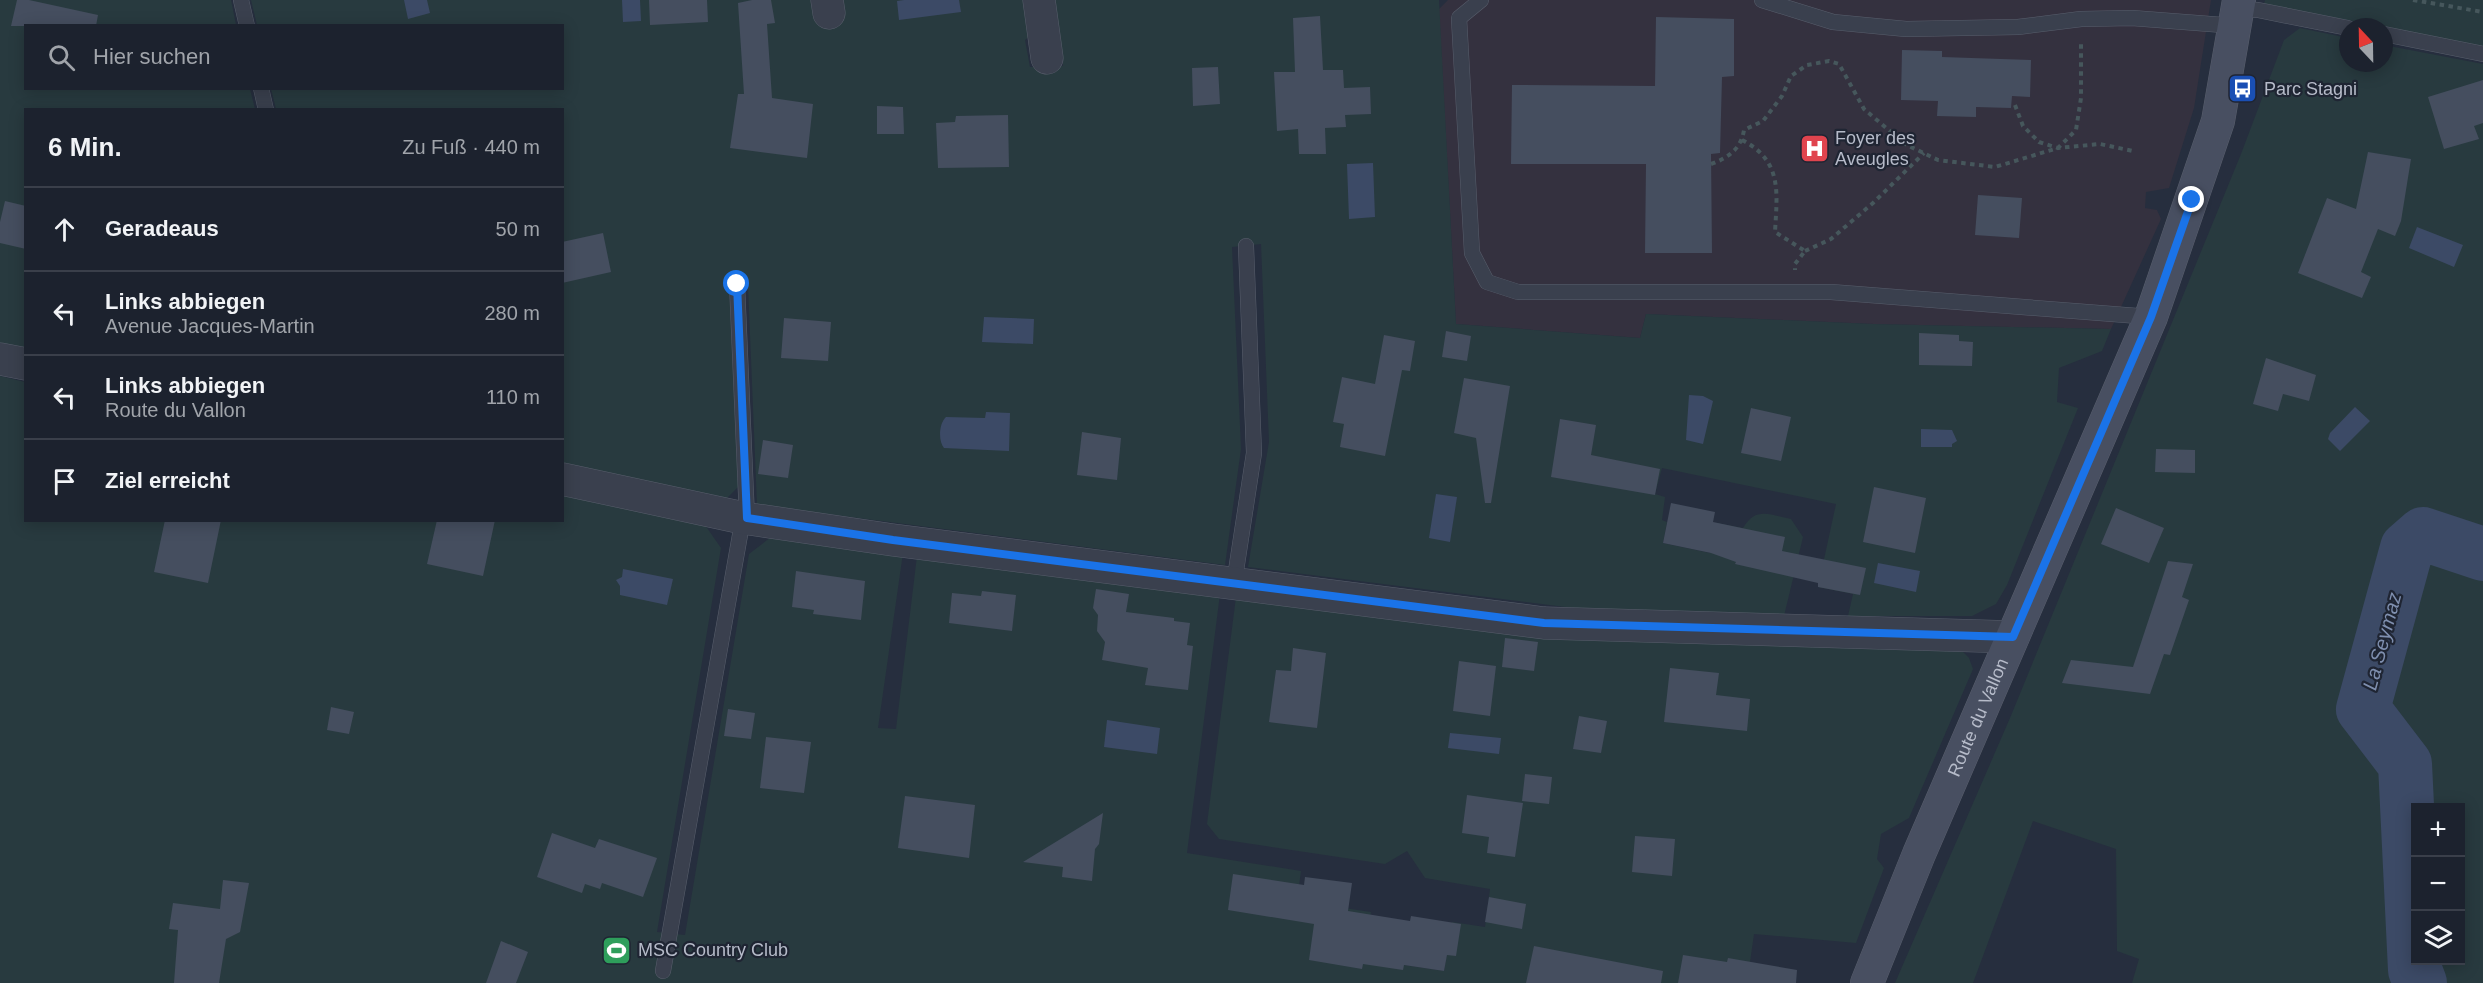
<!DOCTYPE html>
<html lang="de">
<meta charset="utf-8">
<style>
body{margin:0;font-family:Arial,sans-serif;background:#292f3a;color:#f1f3f6}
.controls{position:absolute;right:18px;bottom:18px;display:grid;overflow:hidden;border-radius:0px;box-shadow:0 3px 15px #0003}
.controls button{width:54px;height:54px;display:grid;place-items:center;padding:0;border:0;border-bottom:2px solid #3a3f4a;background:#1c222e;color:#f1f3f6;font:30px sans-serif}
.compass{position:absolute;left:2339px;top:18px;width:54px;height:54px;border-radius:50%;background:#1c222e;box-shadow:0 3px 15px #0003;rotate:338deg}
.stop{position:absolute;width:18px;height:18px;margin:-14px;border:4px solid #1a73e8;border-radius:50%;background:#fff}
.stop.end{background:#1a73e8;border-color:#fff;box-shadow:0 2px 6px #0008}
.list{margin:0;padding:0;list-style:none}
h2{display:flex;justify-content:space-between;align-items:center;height:78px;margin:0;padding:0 24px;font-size:26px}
h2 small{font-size:20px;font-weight:400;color:#a0a4aa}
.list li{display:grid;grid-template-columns:39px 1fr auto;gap:18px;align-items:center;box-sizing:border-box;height:84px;padding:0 24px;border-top:2px solid #3a3f4a}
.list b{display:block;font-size:22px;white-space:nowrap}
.list p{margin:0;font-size:20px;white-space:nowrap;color:#a0a4aa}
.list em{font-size:20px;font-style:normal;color:#a0a4aa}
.icon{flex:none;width:33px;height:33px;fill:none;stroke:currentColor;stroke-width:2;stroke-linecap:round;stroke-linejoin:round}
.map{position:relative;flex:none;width:2483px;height:983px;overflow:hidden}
.search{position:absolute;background:#1c222e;box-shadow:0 3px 15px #0003;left:24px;top:24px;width:540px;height:66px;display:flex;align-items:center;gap:15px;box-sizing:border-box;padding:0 21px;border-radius:0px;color:#a0a4aa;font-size:22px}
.panel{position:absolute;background:#1c222e;box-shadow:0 3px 15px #0003;left:24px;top:108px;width:540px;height:414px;border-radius:0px}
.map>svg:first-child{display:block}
.medical{fill:#34313f}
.green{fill:#283a3f;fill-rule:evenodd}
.water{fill:#3c4a66}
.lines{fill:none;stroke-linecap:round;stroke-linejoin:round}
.river{stroke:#3c4a66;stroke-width:54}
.building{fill:#454e5f}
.service-casing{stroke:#585e6c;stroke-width:16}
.minor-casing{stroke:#585e6c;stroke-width:33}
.secondary-casing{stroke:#585e6c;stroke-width:34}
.path{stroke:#46575c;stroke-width:4;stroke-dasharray:4.5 4.5;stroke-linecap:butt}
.service{stroke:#3a404e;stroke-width:15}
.minor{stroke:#3a404e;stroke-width:32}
.secondary{stroke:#484f61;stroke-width:33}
.route{stroke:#1a73e8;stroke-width:8}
.labels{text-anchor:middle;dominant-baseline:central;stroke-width:4.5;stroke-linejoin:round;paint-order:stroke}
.poi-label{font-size:18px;fill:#b6bbc9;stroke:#1f2533;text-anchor:start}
.street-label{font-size:18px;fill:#b6bbc9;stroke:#1f2533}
.water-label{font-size:20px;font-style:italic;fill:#7f8faf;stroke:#1f2533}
</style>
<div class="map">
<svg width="2483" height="983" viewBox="0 0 2483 983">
<rect width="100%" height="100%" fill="#262e3e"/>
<path class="medical" d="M1448,0H2211L2194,108L2169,188L2146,192L2145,208L2157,210L2161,219L2111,329L1873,324L1646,314L1640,338L1456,324L1439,9Z"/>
<path class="green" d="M0,0H231L236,25L26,26V88L250,89L255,109L26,110L25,350L0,344Z
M251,0H1027L1031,35L1025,40L1030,67L1063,66L1060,36L1050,0H1439L1456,324L1640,338L1646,314L1873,324L2111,329L2102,351L2059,368L2057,402L2078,408L2007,585L1996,604L1972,616H1848L1853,594L1818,587L1836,504L1662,468L1655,494L1665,497L1662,520L1667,522L1663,543L1710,553L1717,523L1743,528C1756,506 1769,515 1791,519L1803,537L1784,616L1597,611L1248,567L1269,442L1261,244L1232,247L1241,449L1225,565L757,505L748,286L729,281L738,487L727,498L563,463L562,110L276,109L271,89L562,88V26L257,25Z
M2265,0H2483V46L2264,4Z
M2300,28L2348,38V63H2384V45L2483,64V983H2132L2139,959L2117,951L2116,849L2033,821L1973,983H1895L2010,718L2241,154L2284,40ZM2416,808H2460V960H2416Z
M0,376L25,382L26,520H562L563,495L705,525L721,548L657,932L685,935L749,554L771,537L903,553L878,728L896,729L917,556L1220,594L1187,853L1301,871L1297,901L1371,912L1363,963L1404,965L1444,971L1452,922L1485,927L1490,889L1425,878L1407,851L1385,864L1219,839L1207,824L1236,597L1584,640L1961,650L1969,658L1973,669L1909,818L1881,834L1877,859L1884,868L1856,943L1754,934L1747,983H0Z"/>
<path class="water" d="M404,0H427L430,13L408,19Z
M622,0H640L641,21L623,22Z
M904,0H959L961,12L899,20L897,1Z
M1373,163L1375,217L1349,219L1347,164Z
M2417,227L2463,245L2454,267L2409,248Z
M984,317L1034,319L1033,344L982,342Z
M1689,395L1703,396L1713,401L1703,444L1686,440Z
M2355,407L2370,421L2340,451L2328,439L2330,433Z
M986,412L1010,413L1009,451L944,448C938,441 939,423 946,417L985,418Z
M1921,429L1952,430L1957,441L1952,444V447H1921Z
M1436,494L1457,497L1450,542L1429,538Z
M1878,563L1920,571L1916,592L1874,583Z
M623,569L673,579L667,605L620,595V586L616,580L622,577Z
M1107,720L1160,728L1157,754L1104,747Z
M1450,733L1501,738L1499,754L1448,748Z"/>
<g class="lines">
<path class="river" d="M2420,983L2415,970L2405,764L2363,709L2407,548L2423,534L2483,554"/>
</g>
<path class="building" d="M17,0H29L98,15L96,26H11Z
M649,0H707L708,22L650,25Z
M752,0H771L775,23L767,24L772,98L813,104L807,158L730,148L738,94H744L738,3Z
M1320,16L1323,70H1343L1344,88L1370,87L1371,114L1345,115L1346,127L1325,128L1326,154H1299L1298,129L1277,131L1274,72H1295L1293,18Z
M1656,17L1734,19V76L1722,77L1720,153L1711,154L1712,253H1645L1646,164H1511L1512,85L1655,86Z
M1902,50L1942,51V57L2031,60L2030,97L2012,96L2011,108L1976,107V117L1937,116L1938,101L1901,100Z
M1218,67L1220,104L1193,106L1192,68Z
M2483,80V123L2474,126L2479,139L2444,149L2428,97Z
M877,106L903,107L904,134H877Z
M1008,115L1009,167L938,168L936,123L955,122L956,116Z
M2368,152L2411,159L2401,221L2395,236L2378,229L2361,272L2371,277L2362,298L2298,273L2327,198L2356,209Z
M1978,195L2022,198L2019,238L1975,235Z
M5,201L26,206V249L0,243V222Z
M603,233L611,272L562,283V242Z
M784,318L831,322L828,361L781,358Z
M1446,331L1471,336L1467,361L1442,357Z
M1919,333L1959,335V341L1973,342L1972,366L1919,365Z
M1384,335L1415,341L1410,371L1402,370L1385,456L1340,447L1344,424L1333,422L1342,377L1375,384Z
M2266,358L2316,375L2309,401L2283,394L2278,411L2253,404Z
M1464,378L1510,386L1491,503H1485L1476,438L1454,433Z
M1751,408L1791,417L1781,461L1741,453Z
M1560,419L1596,425L1591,455L1660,469L1655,495L1551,477Z
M1082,432L1121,438L1117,480L1077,475Z
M763,440L793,445L788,478L758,474Z
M2156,449L2195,450V473L2155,472Z
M1874,487L1926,498L1915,553L1863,542Z
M1671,503L1715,512L1713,522L1785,537L1782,551L1866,568L1860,595L1818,587V583L1735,564L1736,562L1711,553L1663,543Z
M2116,508L2164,528L2149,563L2101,544Z
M165,520H221L208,583L154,572Z
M437,520H495L483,576L427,564Z
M2168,561L2193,564L2182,597L2189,600L2170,655L2164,654L2150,694L2062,683L2071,660L2133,667Z
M796,571L865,581L861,620L813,614L814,610L792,607Z
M1096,589L1129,594L1126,612L1174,618V621L1190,623L1187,645L1193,646L1188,690L1145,685L1148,668L1102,660L1105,642L1097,631L1098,615L1093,608Z
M982,591L1016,595L1012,631L949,623L952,593L981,596Z
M1505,638L1538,642L1534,671L1502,667Z
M1293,648L1326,653L1317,728L1269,722L1276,670L1291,671Z
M1459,661L1496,666L1490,716L1453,711Z
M1670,668L1719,673L1716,695L1750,699L1747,731L1664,722Z
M331,707L354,712L349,734L327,730Z
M728,709L755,713L751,739L724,736Z
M1579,716L1607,721L1601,753L1573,749Z
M766,737L811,742L804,793L760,788Z
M1525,774L1552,777L1549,804L1522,801Z
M1467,795L1523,803L1515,857L1487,853L1489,837L1462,833Z
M905,796L975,805L969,858L898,848Z
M1103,813L1099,844L1095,849L1092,881L1062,877L1063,867L1023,862Z
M552,833L595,848L599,839L657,858L643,897L602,883L600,889L585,884L582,893L537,877Z
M1635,836L1675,839L1672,876L1632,872Z
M1233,874L1304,885L1305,877L1352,883L1348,911L1410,921L1411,916L1461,924L1456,956L1447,955L1444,971L1404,965L1403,970L1363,964L1362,969L1309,960L1314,924L1228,910Z
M223,880L249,883L240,932L226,939L219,983H174L178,930L169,929L173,903L220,909Z
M1489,897L1526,904L1522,929L1485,922Z
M501,941L528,952L516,983H486Z
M1534,946L1663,971L1661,983H1526Z
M1683,955L1727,962L1728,958L1797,970L1796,983H1678Z"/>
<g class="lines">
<defs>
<path id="service" d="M241,0L247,26
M1481,0L1459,18L1472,253L1487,282L1518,292H1831L2151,317
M1762,0L1833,22L1906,29L2018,27L2081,19L2132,18L2236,26
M2238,9L2258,10L2348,28
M2384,34L2483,54
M261,88L266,110
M737,284L747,518
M1234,584L1254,453L1246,246
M663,971L743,518"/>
<path id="minor" d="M827,0L829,13
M1039,0L1047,58
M0,359L26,364
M562,479L743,518L893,540L1544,623L2013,637"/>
<g id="secondary">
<path id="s1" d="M1867,983L1919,854L2151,317L2218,121L2239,0"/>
</g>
</defs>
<use href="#service" class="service-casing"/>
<use href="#minor" class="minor-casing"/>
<use href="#secondary" class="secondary-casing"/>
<path class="path" d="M2413,0L2483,12
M2015,105L2023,126L2039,142L2058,148L2100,144L2133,151
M1742,140C1783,161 1777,193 1775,232L1805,251L1795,264V270
M1711,164C1728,158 1741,149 1744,130L1763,121L1782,96L1791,76L1807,65L1829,61L1839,64L1864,109L1905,144L1938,160L1995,167L2058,148L2076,130L2081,98V42
M1805,251L1831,239L1873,203L1924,153"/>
<use href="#service" class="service"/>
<use href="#minor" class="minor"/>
<use href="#secondary" class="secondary"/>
</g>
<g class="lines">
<path class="route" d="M737,284L747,518L893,540L1544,623L2013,637L2151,317L2192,200"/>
</g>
<defs>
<symbol id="bus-square" viewBox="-11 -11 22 22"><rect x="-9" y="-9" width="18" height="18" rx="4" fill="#1a4fb4" stroke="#1f2533"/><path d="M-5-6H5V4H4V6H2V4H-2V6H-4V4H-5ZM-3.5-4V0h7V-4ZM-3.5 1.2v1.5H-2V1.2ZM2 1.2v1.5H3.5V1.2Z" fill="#fff"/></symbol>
<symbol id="hospital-square" viewBox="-11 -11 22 22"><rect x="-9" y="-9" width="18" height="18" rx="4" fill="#e0444e" stroke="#1f2533"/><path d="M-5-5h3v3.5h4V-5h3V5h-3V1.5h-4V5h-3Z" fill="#fff"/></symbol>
<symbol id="stadium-square" viewBox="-11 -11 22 22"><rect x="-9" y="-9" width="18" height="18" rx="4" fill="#2e9e5b" stroke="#1f2533"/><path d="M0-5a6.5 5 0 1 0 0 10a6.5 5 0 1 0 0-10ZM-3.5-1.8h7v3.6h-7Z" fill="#fff"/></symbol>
</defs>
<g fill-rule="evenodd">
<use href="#bus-square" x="2226" y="72" width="33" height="33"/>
<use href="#hospital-square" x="1798" y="132" width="33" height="33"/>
<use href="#stadium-square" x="600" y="934" width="33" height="33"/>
</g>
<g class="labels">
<g class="poi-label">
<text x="2264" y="89">Parc Stagni</text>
<text x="1835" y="138">Foyer des<tspan x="1835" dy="21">Aveugles</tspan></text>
<text x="638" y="950">MSC Country Club</text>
</g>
<g class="street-label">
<text stroke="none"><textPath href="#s1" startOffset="288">Route du Vallon</textPath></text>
</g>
<g class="water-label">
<text transform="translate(2382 641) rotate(-75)">La Seymaz</text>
</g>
</g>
</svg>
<div class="controls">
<button>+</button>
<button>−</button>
<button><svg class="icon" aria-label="layers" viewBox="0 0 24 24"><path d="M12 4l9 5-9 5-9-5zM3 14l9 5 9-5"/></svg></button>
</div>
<svg class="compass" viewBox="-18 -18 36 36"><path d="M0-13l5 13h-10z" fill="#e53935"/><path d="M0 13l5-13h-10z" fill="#a0a4aa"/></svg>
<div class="stop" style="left:737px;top:284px"></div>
<div class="stop end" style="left:2192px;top:200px"></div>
<div class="search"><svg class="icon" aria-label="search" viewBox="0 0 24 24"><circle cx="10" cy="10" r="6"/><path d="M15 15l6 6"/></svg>Hier suchen</div>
<section class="panel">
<h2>6 Min.<small>Zu Fuß · 440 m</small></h2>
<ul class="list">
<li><svg class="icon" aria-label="ahead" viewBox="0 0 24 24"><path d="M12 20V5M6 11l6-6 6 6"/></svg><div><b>Geradeaus</b></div><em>50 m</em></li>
<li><svg class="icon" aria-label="left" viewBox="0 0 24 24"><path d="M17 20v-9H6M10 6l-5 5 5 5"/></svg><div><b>Links abbiegen</b><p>Avenue Jacques-Martin</p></div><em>280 m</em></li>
<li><svg class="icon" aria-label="left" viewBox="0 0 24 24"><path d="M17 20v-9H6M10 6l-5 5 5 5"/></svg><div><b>Links abbiegen</b><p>Route du Vallon</p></div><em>110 m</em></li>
<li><svg class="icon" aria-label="arrive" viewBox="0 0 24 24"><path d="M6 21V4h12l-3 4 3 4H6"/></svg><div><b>Ziel erreicht</b></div></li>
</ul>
</section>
</div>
